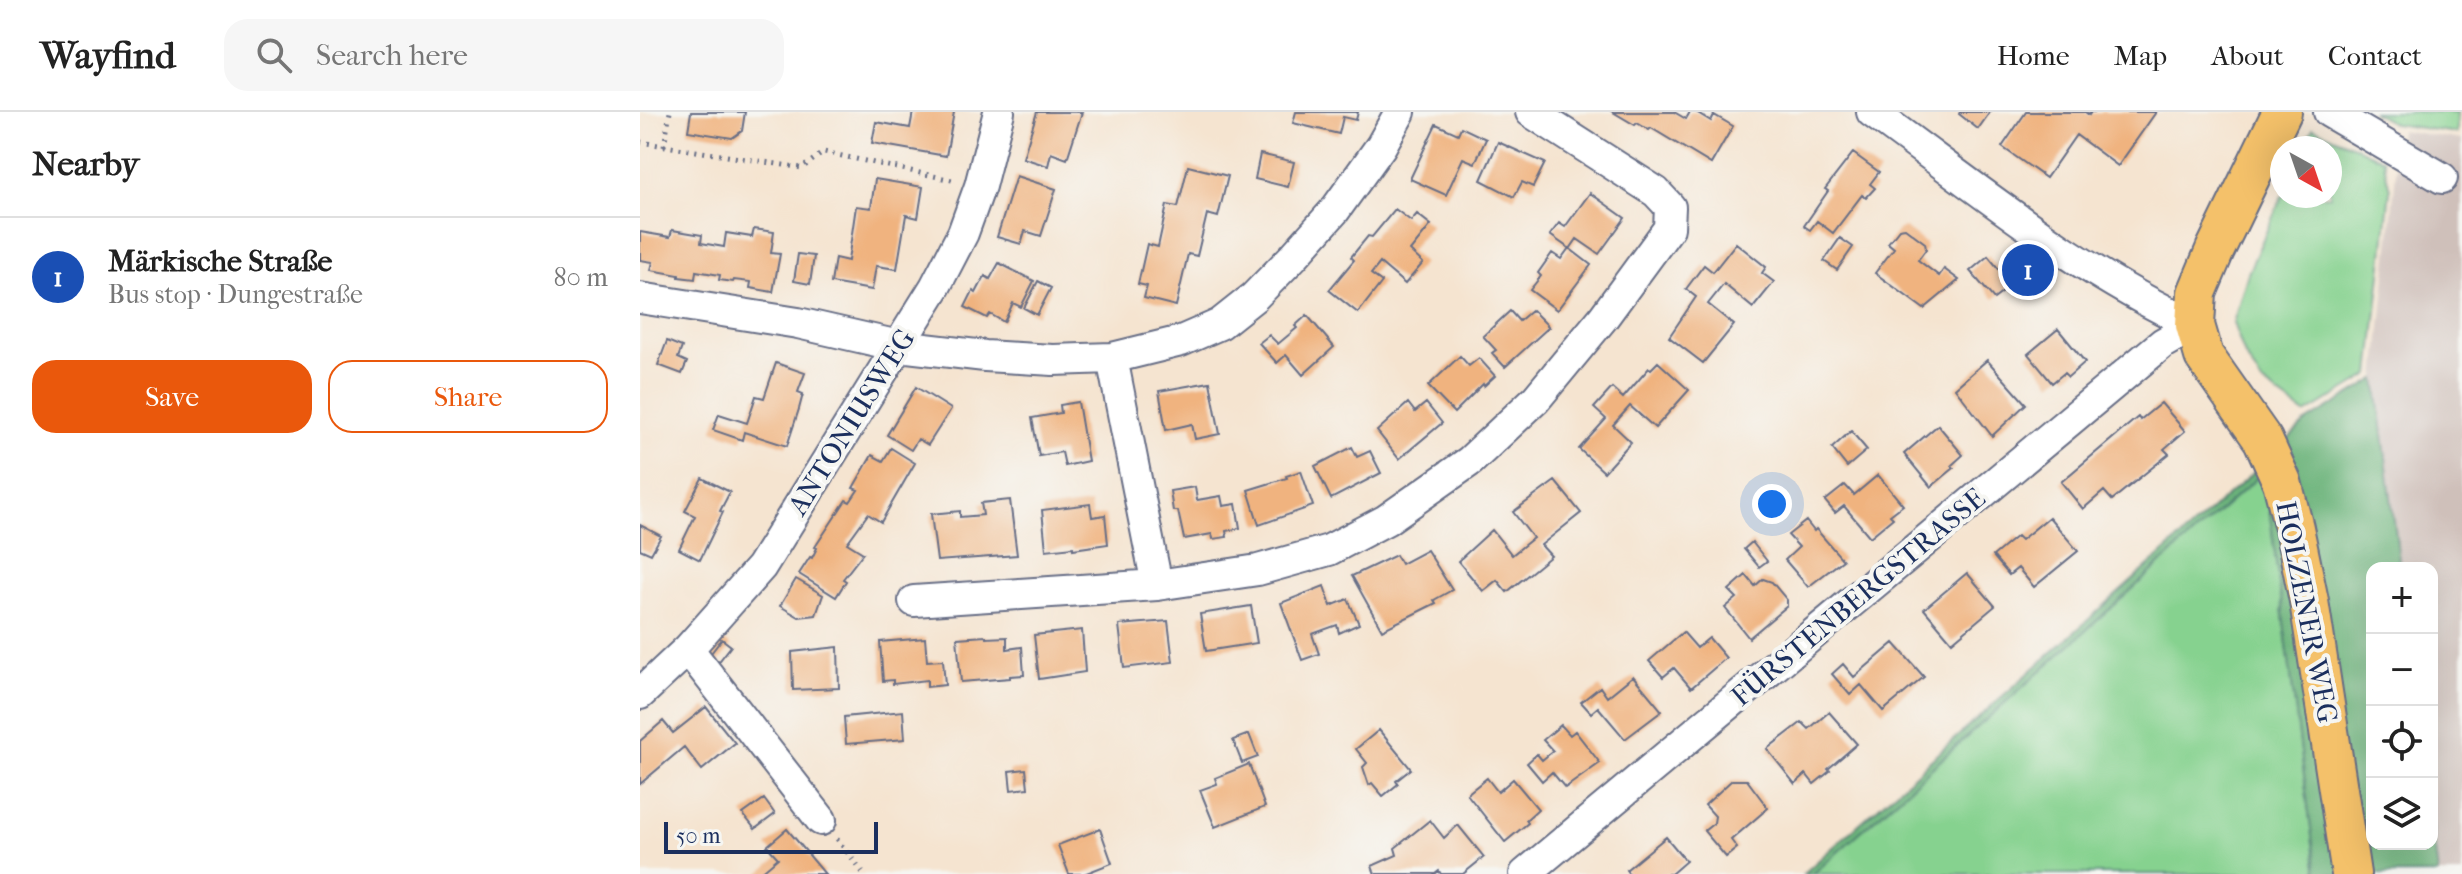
<!DOCTYPE html>
<meta charset="utf-8">
<style>
body{margin:0;font-family:"IM FELL French Canon",serif;background:#f6f6f6;color:#222}
.controls{position:absolute;right:24px;bottom:24px;display:grid;overflow:hidden;border-radius:16px;box-shadow:0 8px 32px #0002}
.controls button{width:72px;height:72px;display:grid;place-items:center;padding:0;border:0;border-bottom:2px solid #e0e0e0;background:#fff;color:#222;font:40px sans-serif}
.compass{position:absolute;left:1630px;top:24px;width:72px;height:72px;border-radius:50%;background:#fff;box-shadow:0 8px 32px #0002;rotate:140deg}
.scale{position:absolute;left:24px;bottom:20px;width:214px;box-sizing:border-box;padding-left:8px;border:4px solid #1b2f5e;border-top:0;font-size:22px;line-height:28px;white-space:nowrap;color:#1b2f5e;-webkit-text-stroke:6px #f6f6f2;paint-order:stroke}
.you{position:absolute;left:1132px;top:392px;width:28px;height:28px;margin:-20px;border:6px solid #fff;border-radius:50%;background:#1a73e8;box-shadow:0 0 0 12px #1a73e833}
.badge{display:grid;place-items:center;width:52px;height:52px;border-radius:50%;background:#ea580c;color:#fff;font-size:26px;font-weight:700}
.pin{position:absolute;translate:-50% -50%;border:4px solid #fff;box-shadow:0 2px 8px #0006}
.list{margin:0;padding:0;list-style:none}
h2{display:flex;justify-content:space-between;align-items:center;height:104px;margin:0;padding:0 32px;font-size:34px}
h2 small{font-size:26px;font-weight:400;color:#767676}
.list li{display:grid;grid-template-columns:52px 1fr auto;gap:24px;align-items:center;box-sizing:border-box;height:120px;padding:0 32px;border-top:2px solid #e0e0e0}
.list b{display:block;font-size:30px;white-space:nowrap}
.list p{margin:0;font-size:26px;white-space:nowrap;color:#767676}
.list em{font-size:26px;font-style:normal;color:#767676}
.actions{display:flex;gap:16px;padding:24px 32px}
.actions a{flex:1;padding:18px 0;border:2px solid #ea580c;border-radius:24px;text-align:center;font-size:28px;color:#ea580c}
.actions .main{background:#ea580c;color:#fff}
.icon{flex:none;width:44px;height:44px;fill:none;stroke:currentColor;stroke-width:2;stroke-linecap:round;stroke-linejoin:round}
.map{position:relative;flex:none;width:1822px;height:762px;overflow:hidden}
header{display:flex;align-items:center;gap:48px;box-sizing:border-box;height:112px;padding:0 40px;background:#fff;border-bottom:2px solid #e0e0e0}
header strong{font-size:38px}
nav{display:flex;gap:44px;margin-inline-start:auto;font-size:28px}
.search{width:560px;height:72px;background:#f6f6f6;display:flex;align-items:center;gap:20px;box-sizing:border-box;padding:0 28px;border-radius:24px;color:#767676;font-size:30px}
main{display:flex}
aside{flex:1;background:#fff}
.map>svg:first-child{display:block}
.industrial{fill:#cfc0ba}
.green{fill:#86d28f;stroke:#508076;stroke-width:2}
.forest{fill:#6cb47a;stroke:#44726c;stroke-width:2}
.building{fill:#f0b37f}
.lines{fill:none;stroke-linecap:round;stroke-linejoin:round}
.minor-casing{stroke:#676e86;stroke-width:34}
.major-casing{stroke:#676e86;stroke-width:42}
.path{stroke:#676e86;stroke-width:5;stroke-dasharray:2 6;stroke-linecap:butt}
.minor{stroke:#fff;stroke-width:30}
.major{stroke:#f4c16a;stroke-width:38}
.labels{text-anchor:middle;dominant-baseline:central;stroke-width:8;stroke-linejoin:round;paint-order:stroke}
.street-label{font-size:28px;fill:#1b2f5e;stroke:#f6f6f2}
</style>
<header>
<strong>Wayfind</strong>
<div class="search"><svg class="icon" aria-label="search" viewBox="0 0 24 24"><circle cx="10" cy="10" r="6"/><path d="M15 15l6 6"/></svg>Search here</div>
<nav><a>Home</a><a>Map</a><a>About</a><a>Contact</a></nav>
</header>
<main>
<aside>
<h2>Nearby<small></small></h2>
<ul class="list">
<li><span class="badge" style="background:#1a4fb4">1</span><div><b>Märkische Straße</b><p>Bus stop · Dungestraße</p></div><em>80 m</em></li>
</ul>
<div class="actions"><a class="main">Save</a><a>Share</a></div>
</aside>
<div class="map">
<svg width="1822" height="762" viewBox="0 0 1822 762">
<rect width="100%" height="100%" fill="#f6f6f2"/>
<filter id="ink" filterUnits="userSpaceOnUse"><feTurbulence type="fractalNoise" baseFrequency=".0125" numOctaves="2"/><feDisplacementMap in="SourceGraphic" scale="16" xChannelSelector="R" yChannelSelector="G"/><feConvolveMatrix kernelMatrix="1 2 1 2 8 2 1 2 1" color-interpolation-filters="sRGB"/></filter>
<filter id="wash" filterUnits="userSpaceOnUse"><feTurbulence type="fractalNoise" baseFrequency=".006" numOctaves="4" result="noise"/><feDisplacementMap in="SourceGraphic" scale="32" xChannelSelector="R" yChannelSelector="G"/><feGaussianBlur stdDeviation="1.8" result="paint"/><feColorMatrix in="noise" values="0 0 0 0 0 0 0 0 0 0 0 0 0 0 0 0 0 1.4 0 .05"/><feComposite in="paint" operator="in"/></filter>
<g filter="url(#wash)">
<rect width="100%" height="100%" fill="#f5e4d0"/>
<path class="industrial" d="M1760,18L1822,28V762H1798L1792,713V456H1760L1736,267Z"/>
<path class="green" d="M1732,0H1817V21L1754,12Z
M1673,16L1743,47L1750,78L1730,263L1665,302L1622,271L1605,244L1593,211L1608,161L1642,84H1690V36H1664Z
M1619,364L1629,396L1677,762H1173Z"/>
<path class="forest" d="M1736,267L1760,456H1732V732H1792V713L1798,762H1677L1629,396L1619,364L1173,762H1163L1614,360L1666,310Z"/>
<g id="blocks">
<path class="building" d="M51,0H105L102,19L92,26L48,19Z
M273,0H314L306,44L232,31L236,10L270,16Z
M397,0H442L427,47L411,41L408,54L383,46Z
M656,0H718L716,8L703,5L699,22L653,11Z
M973,0H1034L1046,7L1050,0H1056L1071,9L1074,3L1093,14L1071,52L1011,16L1009,18L997,11L995,13Z
M1320,0H1350L1338,17L1319,2Z
M1386,0H1445L1449,3L1451,0H1516L1478,54L1436,23L1406,66L1362,35Z
M796,12L818,22L821,15L846,27L835,51L823,46L806,83L770,67Z
M858,30L905,51L893,75L882,70L874,85L841,68Z
M1213,41L1239,60L1230,72L1235,76L1226,86L1222,83L1193,121L1177,109L1170,118L1164,114L1188,79L1185,77Z
M620,42L654,50L648,75L615,67Z
M548,54L588,64L578,105L567,102L557,144L548,142L536,194L504,186L507,174L498,172L507,132L518,135L527,93L538,95Z
M376,64L416,77L401,124L385,119L381,132L357,125Z
M235,67L283,75L278,106L266,103L257,157L236,154L232,178L191,171L195,146L208,149L216,94L231,96Z
M950,81L985,106L959,142L937,127L930,137L910,123L919,111L925,115Z
M755,97L771,109L777,102L791,113L770,139L783,151L765,172L740,151L731,162L742,170L718,201L689,178L714,148L711,145L728,124L732,125Z
M1265,116L1285,131L1286,137L1278,148L1299,164L1304,157L1319,168L1284,197L1235,161L1254,136L1248,131L1259,117Z
M114,117L134,120L131,141L140,142L133,180L110,176L111,170L94,168L93,170L79,168L80,163L56,159L55,167L39,165V163L11,158L13,150L0,148V120L30,125L32,118L62,123L61,131L84,135L86,121L112,125Z
M1200,126L1213,135L1197,158L1184,149Z
M1096,131L1126,155L1122,161L1134,170L1113,196L1084,172L1068,192L1094,213L1063,251L1029,225L1056,185L1046,177L1064,153L1073,160Z
M929,136L951,153L917,198L890,178L901,164L898,161L912,141L921,147Z
M158,142L174,144L170,172L154,169Z
M1348,144L1372,173L1354,187L1330,159Z
M359,151L394,169L381,195L373,191L364,210L350,202L347,206L325,195L333,179L336,181L345,164L350,167Z
M398,169L411,176L397,203L384,196Z
M892,198L909,215L865,255L852,241L856,238L843,224L870,199L879,209Z
M667,203L694,235L663,263L646,243L637,251L619,231L629,223L638,232L657,216L655,214Z
M1418,217L1445,250L1428,265L1424,261L1412,271L1388,242Z
M27,229L42,235L38,246L47,250L42,262L18,253Z
M820,244L829,254L839,246L855,264L844,274L843,272L814,301L788,274Z
M1347,248L1386,292L1352,324L1315,276Z
M1018,250L1049,278L1015,316L990,294L973,313L991,330L964,360L939,337L966,307L954,296L972,276L983,286L1009,256L1011,257Z
M136,251L165,261L158,280L163,282L159,297L147,334L104,320L102,328L73,318L79,302L107,311L116,284L124,286Z
M570,270L580,322L555,327L552,312L526,318L519,279Z
M276,275L311,297L288,333L278,327L271,338L247,323Z
M438,290L448,349L425,354L422,340L399,344L392,306L421,301L420,293Z
M768,291L775,300L786,291L802,311L759,347L737,319Z
M1521,291L1545,319L1524,337L1529,342L1472,388L1464,379L1443,397L1421,370L1498,305L1500,308Z
M1298,313L1323,343L1312,353L1314,356L1291,375L1264,342Z
M1211,319L1227,338L1207,355L1192,336Z
M712,335L717,345L730,339L741,361L691,387L675,354Z
M251,336L275,351L241,410L228,402L207,431L223,441L203,467L206,469L196,485L159,462L170,445L172,446L177,436L175,435L206,388L210,390L218,378L213,376L232,343L243,349Z
M661,359L673,394L619,413L608,378L647,366L646,364Z
M1238,363L1263,393L1250,403L1253,406L1230,425L1204,394L1195,401L1185,389L1205,373L1214,383Z
M62,366L90,380L80,399L83,400L60,448L39,437L55,404L45,399Z
M915,369L941,401L901,433L911,444L867,480L857,468L843,479L818,449L852,418L872,443L893,426L873,400Z
M555,375L557,388L581,384L583,394L596,392L600,416L586,419L587,425L573,427L572,422L544,427L538,399H533L530,379Z
M370,388L377,443L297,449L291,402L320,399V405L343,403L341,391Z
M450,392L452,405L465,403L468,432L433,437V435L406,438L402,398Z
M1409,405L1438,439L1394,475L1378,456L1369,463L1353,444L1377,424L1381,428Z
M1166,409L1174,419L1176,417L1203,448L1168,475L1145,448L1159,435L1148,423Z
M0,413L21,424L11,442L0,437Z
M1112,430L1127,449L1119,455L1104,437Z
M787,438L812,478L794,488L796,491L742,518L712,464L756,443L761,452Z
M1327,461L1355,494L1312,530L1284,497Z
M1106,463L1115,474L1123,467L1132,470L1147,488V494L1109,526L1085,496L1097,486L1089,478Z
M156,467L183,483L176,503L159,505L140,494Z
M684,474L691,494L708,487L719,512L699,521L697,513L672,522L679,542L662,548L641,491Z
M611,494L617,531L566,539L560,502Z
M528,509L533,550L484,556L479,513Z
M442,518L445,560L399,567L394,523Z
M1043,520L1057,536L1069,526L1086,546L1051,576L1034,556L1023,565L1009,549Z
M346,524V526L367,525V537L382,535L384,563L370,564V566L321,570L317,526Z
M285,526L287,549L303,548L305,573L287,575V568L253,572V568L243,569L240,530Z
M82,527L91,534L77,552L68,545Z
M1254,531L1284,565L1243,599L1221,573L1210,583L1192,562L1203,552L1214,565Z
M198,535L199,576L153,578L152,540Z
M993,564L1022,599L985,627L958,595L951,601L941,590L960,575L967,585Z
M66,595L95,631L62,658L44,635L0,672V629L23,609L33,621Z
M263,599L265,627L206,632L204,605Z
M1189,600L1217,632L1188,657L1190,659L1174,672L1166,662L1155,672L1127,637L1162,610L1169,617Z
M921,613L930,623L935,619L960,651L925,676L912,660L902,669L887,651L897,642L902,648L913,639L903,628Z
M739,618L771,657L756,669L758,672L743,684L732,671L729,673L723,655L727,651L716,637Z
M609,622L618,645L602,651L593,628Z
M609,652L625,695L575,715L560,678L577,672L575,666Z
M386,657L388,676L371,678L369,659Z
M847,666L858,680L873,667L898,697L886,708L888,711L865,730L827,682Z
M1092,668H1107L1128,696L1091,728L1097,736L1086,745L1064,719L1074,711L1075,704L1065,693Z
M124,687L135,702L115,717L103,702Z
M790,708L804,726L818,713L844,745L823,762H801L799,759L795,762H735L732,754L757,743L755,736Z
M147,717L158,730L185,762H119L138,746L127,734Z
M460,717L472,751L444,762H429L418,733Z
M1026,725L1046,749L1031,762H989L986,758Z"/>
</g>
</g>
<g filter="url(#ink)">
<use href="#blocks" fill-opacity="0" stroke="#676e86" stroke-width="2"/>
<g class="lines">
<defs>
<path id="minor" d="M1232,0C1336,75 1438,160 1555,213
M1689,0L1802,66
M0,186L158,211L259,234L345,244L413,248L472,246L541,229L580,212L614,185L653,145L695,98L741,34L760,0
M472,246L517,473
M274,489L517,473L618,458L689,438L746,408L830,349L896,287L963,206L1029,116L1030,95L1016,80L891,0
M48,537L181,708
M0,582L48,537L121,455L295,175L323,121L340,74L359,0
M885,762L1523,231L1555,213"/>
<path id="major" d="M1642,0L1575,138L1557,181L1555,213L1564,244L1623,328L1642,370L1654,416L1669,489L1711,762"/>
</defs>
<use href="#minor" class="minor-casing"/>
<use href="#major" class="major-casing"/>
<path class="path" d="M0,30L162,56L184,40L312,68
M24,34L30,0
M197,727L224,762"/>
<use href="#minor" class="minor"/>
<use href="#major" class="major"/>
</g>
</g>
<g class="labels">
<g class="street-label">
<text transform="translate(211 310) rotate(-58)">ANTONIUSWEG</text>
<text transform="translate(1218 485) rotate(-40)">FÜRSTENBERGSTRASSE</text>
<text transform="translate(1667 500) rotate(79)">HOLZENER WEG</text>
</g>
</g>
</svg>
<div class="controls">
<button>+</button>
<button>−</button>
<button><svg class="icon" aria-label="locate" viewBox="0 0 24 24"><circle cx="12" cy="12" r="6"/><path d="M12 2v4M12 18v4M2 12h4M18 12h4"/></svg></button>
<button><svg class="icon" aria-label="layers" viewBox="0 0 24 24"><path d="M12 4l9 5-9 5-9-5zM3 14l9 5 9-5"/></svg></button>
</div>
<svg class="compass" viewBox="-18 -18 36 36"><path d="M0-13l5 13h-10z" fill="#e53935"/><path d="M0 13l5-13h-10z" fill="#767676"/></svg>
<div class="scale">50 m</div>
<div class="you"></div>
<div class="pin badge" style="left:1388px;top:158px;background:#1a4fb4">1</div>
</div>
</main>
